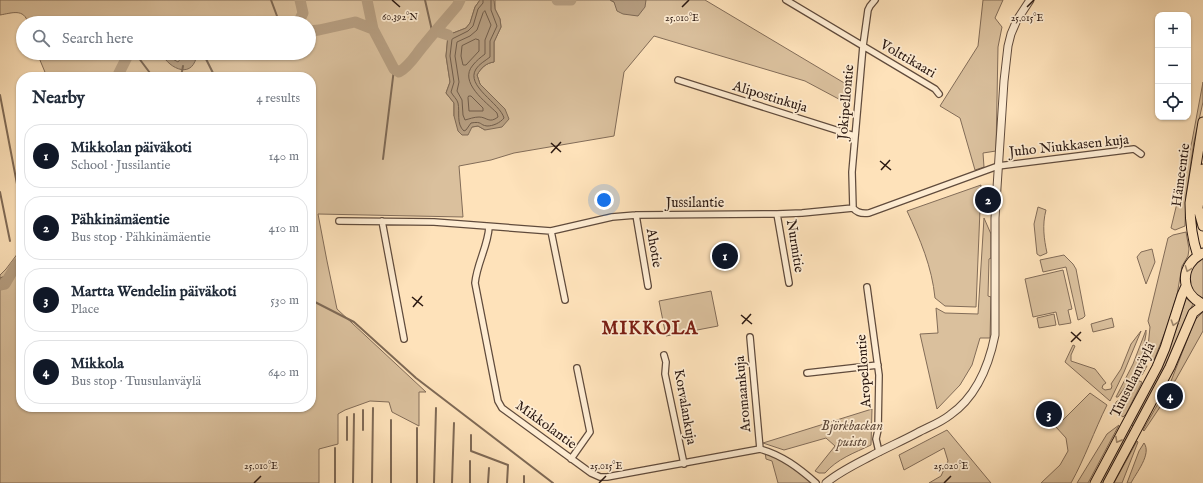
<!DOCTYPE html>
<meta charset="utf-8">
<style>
body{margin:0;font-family:"IM FELL English",serif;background:#f6f6f7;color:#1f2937}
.controls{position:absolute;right:12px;top:12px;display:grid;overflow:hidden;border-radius:8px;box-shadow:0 1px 3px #0004}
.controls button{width:36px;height:36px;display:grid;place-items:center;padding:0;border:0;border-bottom:1px solid #e0e1e3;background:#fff;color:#1f2937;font:20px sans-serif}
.you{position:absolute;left:604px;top:200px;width:14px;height:14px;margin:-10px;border:3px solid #fff;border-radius:50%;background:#1a73e8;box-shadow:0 0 0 6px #1a73e833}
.badge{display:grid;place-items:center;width:26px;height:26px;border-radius:50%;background:#111827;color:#fff;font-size:13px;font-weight:700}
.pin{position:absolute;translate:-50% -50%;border:2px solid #fff;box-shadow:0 1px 4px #0006}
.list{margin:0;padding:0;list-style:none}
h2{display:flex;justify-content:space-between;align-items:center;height:52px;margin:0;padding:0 16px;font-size:17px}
h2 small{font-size:13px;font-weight:400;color:#747a83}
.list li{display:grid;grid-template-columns:26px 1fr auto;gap:12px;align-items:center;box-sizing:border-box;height:64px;margin:0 8px 8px;padding:0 8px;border:1px solid #e0e1e3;border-radius:16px}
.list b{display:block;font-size:15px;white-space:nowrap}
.list p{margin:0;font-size:13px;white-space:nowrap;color:#747a83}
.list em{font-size:13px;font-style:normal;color:#747a83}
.icon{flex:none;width:22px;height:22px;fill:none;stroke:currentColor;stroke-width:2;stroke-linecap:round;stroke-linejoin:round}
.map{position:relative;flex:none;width:1203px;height:483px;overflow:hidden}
.search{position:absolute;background:#fff;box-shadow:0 1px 3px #0004;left:16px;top:16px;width:300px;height:44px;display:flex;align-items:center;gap:10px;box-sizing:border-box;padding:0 14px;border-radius:22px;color:#747a83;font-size:15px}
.panel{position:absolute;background:#fff;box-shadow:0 1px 3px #0004;left:16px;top:72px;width:300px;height:340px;border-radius:16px}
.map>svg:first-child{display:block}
.green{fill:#dac09d;stroke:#826c58}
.water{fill:#b69e81;stroke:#7e6955}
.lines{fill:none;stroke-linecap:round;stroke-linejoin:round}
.shore{stroke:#705c4a;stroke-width:1}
.stream{stroke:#7e6955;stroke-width:2}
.river{stroke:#b69e81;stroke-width:11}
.minor-casing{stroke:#604b3c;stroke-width:8}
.tertiary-casing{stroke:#604b3c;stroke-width:9}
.primary-casing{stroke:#2b1912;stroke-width:11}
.minor{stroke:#feecd2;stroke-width:5.5}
.tertiary{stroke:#feecd2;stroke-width:7}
.primary{stroke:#fee2ba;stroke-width:9}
.oneway{stroke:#9f886e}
.ticks{fill:none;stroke:#2b1912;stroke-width:1.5}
.labels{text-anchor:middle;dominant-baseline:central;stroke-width:3.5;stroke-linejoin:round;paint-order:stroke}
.street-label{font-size:14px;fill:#2b1912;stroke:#feecd2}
.park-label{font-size:14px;font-style:italic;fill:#604b3c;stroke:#feecd2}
.district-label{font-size:18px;font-weight:bold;letter-spacing:1px;fill:#7a1f14;stroke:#feecd2}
.ticks-label{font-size:10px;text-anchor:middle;fill:#2b1912;stroke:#feecd2;stroke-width:3.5;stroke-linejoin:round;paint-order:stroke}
</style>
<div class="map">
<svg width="1203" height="483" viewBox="0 0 1203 483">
<rect width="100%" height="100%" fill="#fee2ba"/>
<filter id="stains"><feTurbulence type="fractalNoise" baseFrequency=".005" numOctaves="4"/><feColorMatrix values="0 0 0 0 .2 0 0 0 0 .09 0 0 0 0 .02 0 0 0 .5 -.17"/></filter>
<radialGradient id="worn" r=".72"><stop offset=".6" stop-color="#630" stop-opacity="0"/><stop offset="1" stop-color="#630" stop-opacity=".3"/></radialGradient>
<path class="green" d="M0,0H480L475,7L470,23L466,28L448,35L446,56L450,82L446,93L454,103V116L472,127L478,126L485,130L505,109L480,84L477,75C481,68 486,63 494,62V42L501,27L500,19L495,9V0H610L614,2L646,0H705L851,87L850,105L805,81L654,36L624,72L614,136L514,153L491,160L459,166L463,217L318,214L327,261L337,309L426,392H419V426L392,412L389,402L370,401L345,410L338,414V444L319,449V483H0V275L6,269L21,249V407H311V77H47L37,53H309V23H28C24,8 12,13 0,15Z
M983,0H1003L995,18L1002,27L998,47L996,151L983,153L984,167L975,170L960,118L940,106L978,46Z
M1203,82V102L1194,142L1186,195L1185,226L1175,230L1171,228L1192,141Z
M981,185L976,307L945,306L935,298C932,267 920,239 907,211Z
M1038,207L1046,210C1042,225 1044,239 1047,253L1040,256L1037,254L1034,224Z
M984,218L991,234V258L989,259L988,296L991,297L990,338H980L972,365L960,385L937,409L920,334L938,333L936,308L945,313L978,314Z
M1186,232L1189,249L1188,256L1182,266L1177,295L1167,327L1154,360L1147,357L1150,327L1148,321L1168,238L1173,235Z
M1152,249L1155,262L1146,284L1137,257L1141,252Z
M1064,255L1073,264L1076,269L1085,316L1083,318L1078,320L1066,267L1043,272L1040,260Z
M1203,258V299C1200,298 1197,296 1195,294C1185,283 1189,263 1203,258Z
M1063,270L1072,309L1068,310L1071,323L1059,325L1056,312L1033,317L1025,279Z
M711,291L718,326L666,336L659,301Z
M1186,298L1193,304L1191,308L1174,350L1134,427L1131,424L1161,369L1179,321Z
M1203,312V331L1175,381L1173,382L1171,381L1195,320Z
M1054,314L1056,325L1039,328L1037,318Z
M1112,318L1114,327L1093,332L1091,324Z
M1146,330V334L1142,355L1143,361L1147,366L1142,375L1133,376L1118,397H1116L1133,364Z
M1141,331L1124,372L1110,401L1065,362L1073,345L1075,346L1071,355V361L1095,369L1106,383L1103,385L1102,388L1105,390L1111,389L1112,386L1111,384L1121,369L1131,344Z
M1137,380L1142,382L1126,414L1123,417L1114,410L1113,407L1117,401H1120Z
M1090,393L1107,405C1094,431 1085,458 1071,483H1041L1060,465L1068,451L1066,438L1056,427Z
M1159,402L1162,404L1144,431L1143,430Z
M872,409L871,445C854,453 837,459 825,473H819L815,471L835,446L826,438L784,450L763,443Z
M1119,425L1088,483H1077L1107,434Z
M947,430L991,483H929L941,476L948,461L944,448L904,470L899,455Z
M1128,430L1131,432L1103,483H1099Z
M1137,441L1138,442L1122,483H1114Z
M1144,443C1152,454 1136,473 1131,483H1127L1139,451Z
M765,452C782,459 799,470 812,483H778L772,461L766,459Z"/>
<path class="water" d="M480,0H494L495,9L500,19L501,27L494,42V62C486,63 481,68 477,75L480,84L505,109L509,119L502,127L485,130L478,126L472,127L468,135H462L458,131L454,116V103L446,93L450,82L446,56L448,35L466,28L470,23L475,7Z
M610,0H646L645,7L638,16L623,14L617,11L614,2Z
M161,53H168L171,58L178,62L185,53H197C194,80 170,70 161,53Z
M12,268L15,271C12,280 9,286 0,290V278L5,276Z"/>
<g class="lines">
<path class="shore" d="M483,0V3L478,9L473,26L468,31L452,39L450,56L454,82L451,92C453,96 457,99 458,103C460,112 456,124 464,131L466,130L471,123C483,121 479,125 487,126C493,126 500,123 504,118C500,103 465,86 476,69C479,64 485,61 490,57V41L497,26L491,10V0
M485,11L491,25L485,40V54C481,57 476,61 473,65C458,82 486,102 497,113L498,117C489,124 487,117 479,117C474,117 469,119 465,120L463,115L462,100L457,91L459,82L455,56L457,42L470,36L477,30L483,13Z
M476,39L479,40V51L466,65H463L461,56L462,46Z
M469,96H471L483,108V111H469L468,98Z"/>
<path class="stream" d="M271,0L277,16
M425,0L433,35
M135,53L153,77
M203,53L215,77
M181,77L183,66
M0,95L21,205
M383,159L394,69
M0,192L10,241
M311,300L354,322L416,378L553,483
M363,410V430
M471,435V451L508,465L507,483
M347,440V417
M335,483V448
M353,483L354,414
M372,483L373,408
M391,483V420
M417,483V428
M434,483L436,408
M452,483L454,423
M470,483V461
M488,483L489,468
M524,483V476"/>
<path class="river" d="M367,0L373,29
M557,0H571
M298,23L303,13L300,0
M309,31L319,30L355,22L373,29L394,69L399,72C410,66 416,54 424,45C435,31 446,19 457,6L460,0
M436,31L448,35
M117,77L129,53
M0,285L5,284L16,265L21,261"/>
<defs>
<path id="minor" d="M786,0L935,89L939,94
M678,80L855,136
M853,208L852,172L863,46L868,10L870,6L875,0
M777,214L789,283
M636,215L648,286
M339,221L434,222L551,231L612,217L636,215L777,214L802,213L853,208C857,213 862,214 869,213L998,166L1134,149L1141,154
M382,221L404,339
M489,227C488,246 477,263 475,283L498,401L502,408L591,473L600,477H607L760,449C782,455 799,468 816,483
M551,231L565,300
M867,287L879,375L878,430L876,439L879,452
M750,337L760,449
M664,355L666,362L665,374L684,464
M807,373L878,365
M571,459L590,432L577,368"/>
<path id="tertiary" d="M826,483C839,472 856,464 871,456C886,448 902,441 917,433C928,427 940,423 950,415C976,397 989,365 995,335V218L1004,81L1008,46L1011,34L1017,20L1030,0"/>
<path id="primary" d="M1203,169L1198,208L1203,226
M1203,253C1180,264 1179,293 1203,304
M1198,256C1192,239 1190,221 1190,203L1203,122
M1095,483L1157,367L1165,348L1182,295L1186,286
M1108,483L1170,367L1193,313L1203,305"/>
</defs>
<use href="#minor" class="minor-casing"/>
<use href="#tertiary" class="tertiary-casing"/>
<use href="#primary" class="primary-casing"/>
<use href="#minor" class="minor"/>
<use href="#tertiary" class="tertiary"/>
<use href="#primary" class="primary"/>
</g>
<defs><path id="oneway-chevron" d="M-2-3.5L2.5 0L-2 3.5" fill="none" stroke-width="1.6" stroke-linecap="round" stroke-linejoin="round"/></defs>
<g class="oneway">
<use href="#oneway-chevron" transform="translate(1188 269) rotate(111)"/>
<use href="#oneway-chevron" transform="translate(1174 323) rotate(108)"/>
<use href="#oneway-chevron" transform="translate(1118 440) rotate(119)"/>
</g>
<path class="ticks" d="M392,0L400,7M682,7L689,0M1027,7L1034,0M551,143L561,152M551,153L561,142M880,161L891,170M881,170L890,160M412,297L423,306M413,307L422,296M741,315L752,324M742,324L751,314M1071,332L1081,341M1071,342L1081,332M254,483L261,476M599,483L606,476M944,483L951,476"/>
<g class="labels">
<g class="street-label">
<text transform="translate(908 59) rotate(30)">Volttikaari</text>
<text transform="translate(770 97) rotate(17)">Alipostinkuja</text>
<text transform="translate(846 102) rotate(-85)">Jokipellontie</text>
<text transform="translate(1069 146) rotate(-6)">Juho Niukkasen kuja</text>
<text transform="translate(1181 175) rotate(-82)">Hämeentie</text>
<text x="695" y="203">Jussilantie</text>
<text transform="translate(795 246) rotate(81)">Nurmitie</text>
<text transform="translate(654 248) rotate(80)">Ahotie</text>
<text transform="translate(864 371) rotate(-94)">Aropellontie</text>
<text transform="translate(1133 380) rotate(-63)">Tuusulanväylä</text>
<text transform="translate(743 394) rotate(-95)">Aromaankuja</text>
<text transform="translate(685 407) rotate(80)">Korvalankuja</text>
<text transform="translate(546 425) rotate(36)">Mikkolantie</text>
</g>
<g class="park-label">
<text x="852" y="426">Björkbackan<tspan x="852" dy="16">puisto</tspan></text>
</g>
<g class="district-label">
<text x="650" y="329">MIKKOLA</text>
</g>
</g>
<g class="ticks-label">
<text x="400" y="20">60.392°N</text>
<text x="682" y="21">25.010°E</text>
<text x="1027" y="21">25.015°E</text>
<text x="261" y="469">25.010°E</text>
<text x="606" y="469">25.015°E</text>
<text x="951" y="469">25.020°E</text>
</g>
<rect width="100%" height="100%" filter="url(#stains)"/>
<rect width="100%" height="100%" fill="url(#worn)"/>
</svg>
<div class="controls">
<button>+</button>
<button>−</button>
<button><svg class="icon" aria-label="locate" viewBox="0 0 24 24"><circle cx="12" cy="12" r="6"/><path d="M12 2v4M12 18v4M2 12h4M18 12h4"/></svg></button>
</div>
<div class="you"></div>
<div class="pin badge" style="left:725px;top:256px">1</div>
<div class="pin badge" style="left:988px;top:200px">2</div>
<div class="pin badge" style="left:1049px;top:414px">3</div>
<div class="pin badge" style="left:1170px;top:396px">4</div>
<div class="search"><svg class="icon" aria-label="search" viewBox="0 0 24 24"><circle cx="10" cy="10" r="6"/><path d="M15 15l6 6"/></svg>Search here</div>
<section class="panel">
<h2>Nearby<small>4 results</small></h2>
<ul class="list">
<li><span class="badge">1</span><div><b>Mikkolan päiväkoti</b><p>School · Jussilantie</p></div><em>140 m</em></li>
<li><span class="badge">2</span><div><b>Pähkinämäentie</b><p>Bus stop · Pähkinämäentie</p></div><em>410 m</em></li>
<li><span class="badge">3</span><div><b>Martta Wendelin päiväkoti</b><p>Place</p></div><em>530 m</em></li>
<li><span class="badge">4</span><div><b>Mikkola</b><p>Bus stop · Tuusulanväylä</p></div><em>640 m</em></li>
</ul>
</section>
</div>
